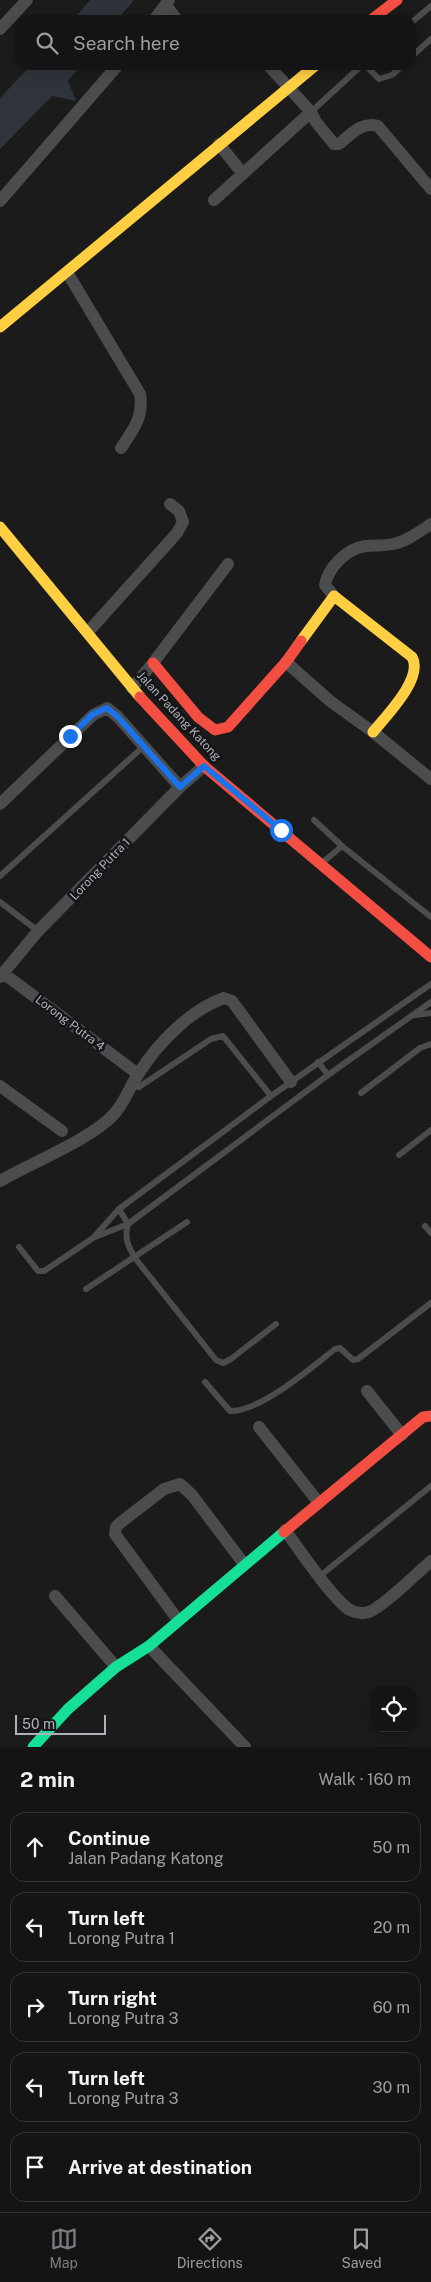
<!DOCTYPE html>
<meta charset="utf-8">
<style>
body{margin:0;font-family:"Public Sans",sans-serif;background:#1d1d1d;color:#f1f3f6}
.controls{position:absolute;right:15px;bottom:15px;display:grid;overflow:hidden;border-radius:10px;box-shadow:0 2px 12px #0003}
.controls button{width:45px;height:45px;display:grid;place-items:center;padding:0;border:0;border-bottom:1px solid #333334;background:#141414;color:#f1f3f6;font:25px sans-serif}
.scale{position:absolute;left:15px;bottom:12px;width:91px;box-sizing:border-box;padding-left:5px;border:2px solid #aeb0ba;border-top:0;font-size:14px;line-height:18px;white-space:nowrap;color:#aeb0ba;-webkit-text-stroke:4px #151517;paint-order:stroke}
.stop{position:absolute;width:15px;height:15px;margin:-11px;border:4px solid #1a73e8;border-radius:50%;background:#fff}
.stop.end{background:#1a73e8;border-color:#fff;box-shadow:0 1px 5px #0008}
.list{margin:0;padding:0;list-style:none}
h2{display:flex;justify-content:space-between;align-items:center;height:65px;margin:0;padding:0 20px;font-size:21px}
h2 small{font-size:16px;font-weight:400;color:#9d9ea0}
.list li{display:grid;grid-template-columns:32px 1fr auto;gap:15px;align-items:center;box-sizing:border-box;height:70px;margin:0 10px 10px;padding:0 10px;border:1px solid #333334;border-radius:15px}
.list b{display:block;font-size:19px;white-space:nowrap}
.list p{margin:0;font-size:16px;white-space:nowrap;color:#9d9ea0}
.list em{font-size:16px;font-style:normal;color:#9d9ea0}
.icon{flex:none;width:28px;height:28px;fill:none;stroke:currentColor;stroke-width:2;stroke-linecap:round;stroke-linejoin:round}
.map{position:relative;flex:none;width:431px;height:1747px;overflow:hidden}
.search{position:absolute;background:#141414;box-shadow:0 2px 12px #0003;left:15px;right:15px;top:15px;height:55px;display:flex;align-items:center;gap:12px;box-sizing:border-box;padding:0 18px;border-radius:15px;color:#9d9ea0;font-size:19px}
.sheet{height:465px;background:#141414}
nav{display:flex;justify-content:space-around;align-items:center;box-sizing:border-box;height:70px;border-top:1px solid #333334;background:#141414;font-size:14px;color:#9d9ea0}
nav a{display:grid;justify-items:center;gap:2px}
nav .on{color:#7b7c82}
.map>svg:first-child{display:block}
.water{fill:#2f343c}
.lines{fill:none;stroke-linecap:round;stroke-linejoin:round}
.lane{stroke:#4b4c4e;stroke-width:6}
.street{stroke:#4b4c4e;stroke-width:12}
.fast{stroke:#16e098;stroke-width:11}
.slow{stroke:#ffcf43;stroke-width:11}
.jam{stroke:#f24e42;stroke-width:11}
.route{stroke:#1a73e8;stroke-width:6}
.labels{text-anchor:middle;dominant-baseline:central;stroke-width:5;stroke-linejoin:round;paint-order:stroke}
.street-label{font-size:12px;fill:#aeb0ba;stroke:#151517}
</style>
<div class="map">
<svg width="431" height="1747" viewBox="0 0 431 1747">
<rect width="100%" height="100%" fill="#1b1b1b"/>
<path class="water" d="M90,0H134L117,20H73Z
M31,65H81L68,81L76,101L52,96L0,149V98Z"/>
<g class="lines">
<path class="lane" d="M411,23L431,6
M411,57L431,39
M365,65L379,79L392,75L403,65
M311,112L362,65
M314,820L342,846
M322,863L342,846L431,917
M0,876L144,746
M0,902L38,931
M415,1015L431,1013
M318,1062L328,1075
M132,1086L139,1087L211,1039L223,1036L271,1096
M361,1093L420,1048L431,1044
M399,1155L431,1130
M119,1209L128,1224C124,1238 128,1246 135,1258L216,1360L223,1363L231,1359L276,1324
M425,1226L431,1233
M95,1237L128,1224L328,1075L431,1002
M19,1247L38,1271H44L93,1238L119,1209L271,1096L431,984
M86,1289L187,1222
M205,1382L230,1411C260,1412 312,1367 335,1349L340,1348L353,1360L358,1359L431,1303
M320,1576L431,1486"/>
<path class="street" d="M166,5L177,20
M154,20L169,0
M0,29L27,0
M268,65L311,112L316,122L334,144H339C351,134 362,121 378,126L431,189
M219,144L243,174
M214,200L311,112
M0,201L118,65
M67,272L140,394C144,417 133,430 121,448
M334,596L325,585C328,568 346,549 365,546C374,545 384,546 393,544C407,541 419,532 431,524
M88,632L177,533L183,522L179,511L170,504
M286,662L330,701L373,732L431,779
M132,688L153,663L228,564
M0,804L93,715L107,708L118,717L180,787
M3,973L138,1074
M0,977L38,931L180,787L204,766
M0,1086L62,1131
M0,1181C35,1161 76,1146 107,1121C123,1108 128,1089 139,1073C158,1043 190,1010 224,998L232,1001L291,1082
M367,1391L402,1435
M259,1427L319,1503
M285,1530C298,1548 334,1601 350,1610C356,1613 363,1614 369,1612C384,1606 417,1573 431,1561
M55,1596L116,1667
M178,1620L115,1534L116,1527L120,1523L164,1489L180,1484L192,1495L244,1564
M149,1646L245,1747"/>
<path class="fast" d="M33,1747L68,1709L116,1667L149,1646L284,1532"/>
<path class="slow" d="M0,327L316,65
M0,527L140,697
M301,641L334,596L412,657C424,678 386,716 373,732"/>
<path class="jam" d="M371,20L397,0
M153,663L198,717L215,730L228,727L286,662L301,641
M140,697L204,766L431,957
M284,1532L423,1417L431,1416"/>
</g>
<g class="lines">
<path class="route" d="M70,736L93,714L107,708L118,717L180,787L204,766L281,830"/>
</g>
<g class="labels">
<g class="street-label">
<text transform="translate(179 716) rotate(47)">Jalan Padang Katong</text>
<text transform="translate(100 869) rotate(-46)">Lorong Putra 1</text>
<text transform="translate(70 1023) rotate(37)">Lorong Putra 4</text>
</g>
</g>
</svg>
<div class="controls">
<button><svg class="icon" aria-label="locate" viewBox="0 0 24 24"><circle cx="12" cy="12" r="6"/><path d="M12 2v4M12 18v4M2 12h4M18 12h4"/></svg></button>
</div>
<div class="scale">50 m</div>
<div class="stop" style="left:281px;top:830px"></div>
<div class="stop end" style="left:70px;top:736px"></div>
<div class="search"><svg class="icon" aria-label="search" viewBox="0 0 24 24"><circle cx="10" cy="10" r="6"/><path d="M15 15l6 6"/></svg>Search here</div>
</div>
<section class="sheet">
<h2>2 min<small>Walk · 160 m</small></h2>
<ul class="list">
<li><svg class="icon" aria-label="ahead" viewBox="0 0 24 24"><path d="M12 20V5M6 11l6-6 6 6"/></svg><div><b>Continue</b><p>Jalan Padang Katong</p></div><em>50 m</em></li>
<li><svg class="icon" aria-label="left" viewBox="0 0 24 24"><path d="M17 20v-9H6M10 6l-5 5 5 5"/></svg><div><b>Turn left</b><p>Lorong Putra 1</p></div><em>20 m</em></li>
<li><svg class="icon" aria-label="right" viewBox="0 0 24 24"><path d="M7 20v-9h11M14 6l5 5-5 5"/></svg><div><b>Turn right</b><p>Lorong Putra 3</p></div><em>60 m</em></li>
<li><svg class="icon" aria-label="left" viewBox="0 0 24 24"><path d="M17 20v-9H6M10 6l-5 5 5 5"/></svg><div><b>Turn left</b><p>Lorong Putra 3</p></div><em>30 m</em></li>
<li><svg class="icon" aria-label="arrive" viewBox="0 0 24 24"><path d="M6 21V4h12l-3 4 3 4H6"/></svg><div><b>Arrive at destination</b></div></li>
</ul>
</section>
<nav>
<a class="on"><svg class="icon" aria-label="map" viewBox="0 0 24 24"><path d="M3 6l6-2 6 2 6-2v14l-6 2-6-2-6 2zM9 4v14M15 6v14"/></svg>Map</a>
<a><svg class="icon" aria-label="directions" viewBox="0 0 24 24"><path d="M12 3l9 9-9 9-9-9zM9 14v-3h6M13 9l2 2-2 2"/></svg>Directions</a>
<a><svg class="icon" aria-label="saved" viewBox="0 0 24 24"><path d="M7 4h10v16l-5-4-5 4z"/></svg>Saved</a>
</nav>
